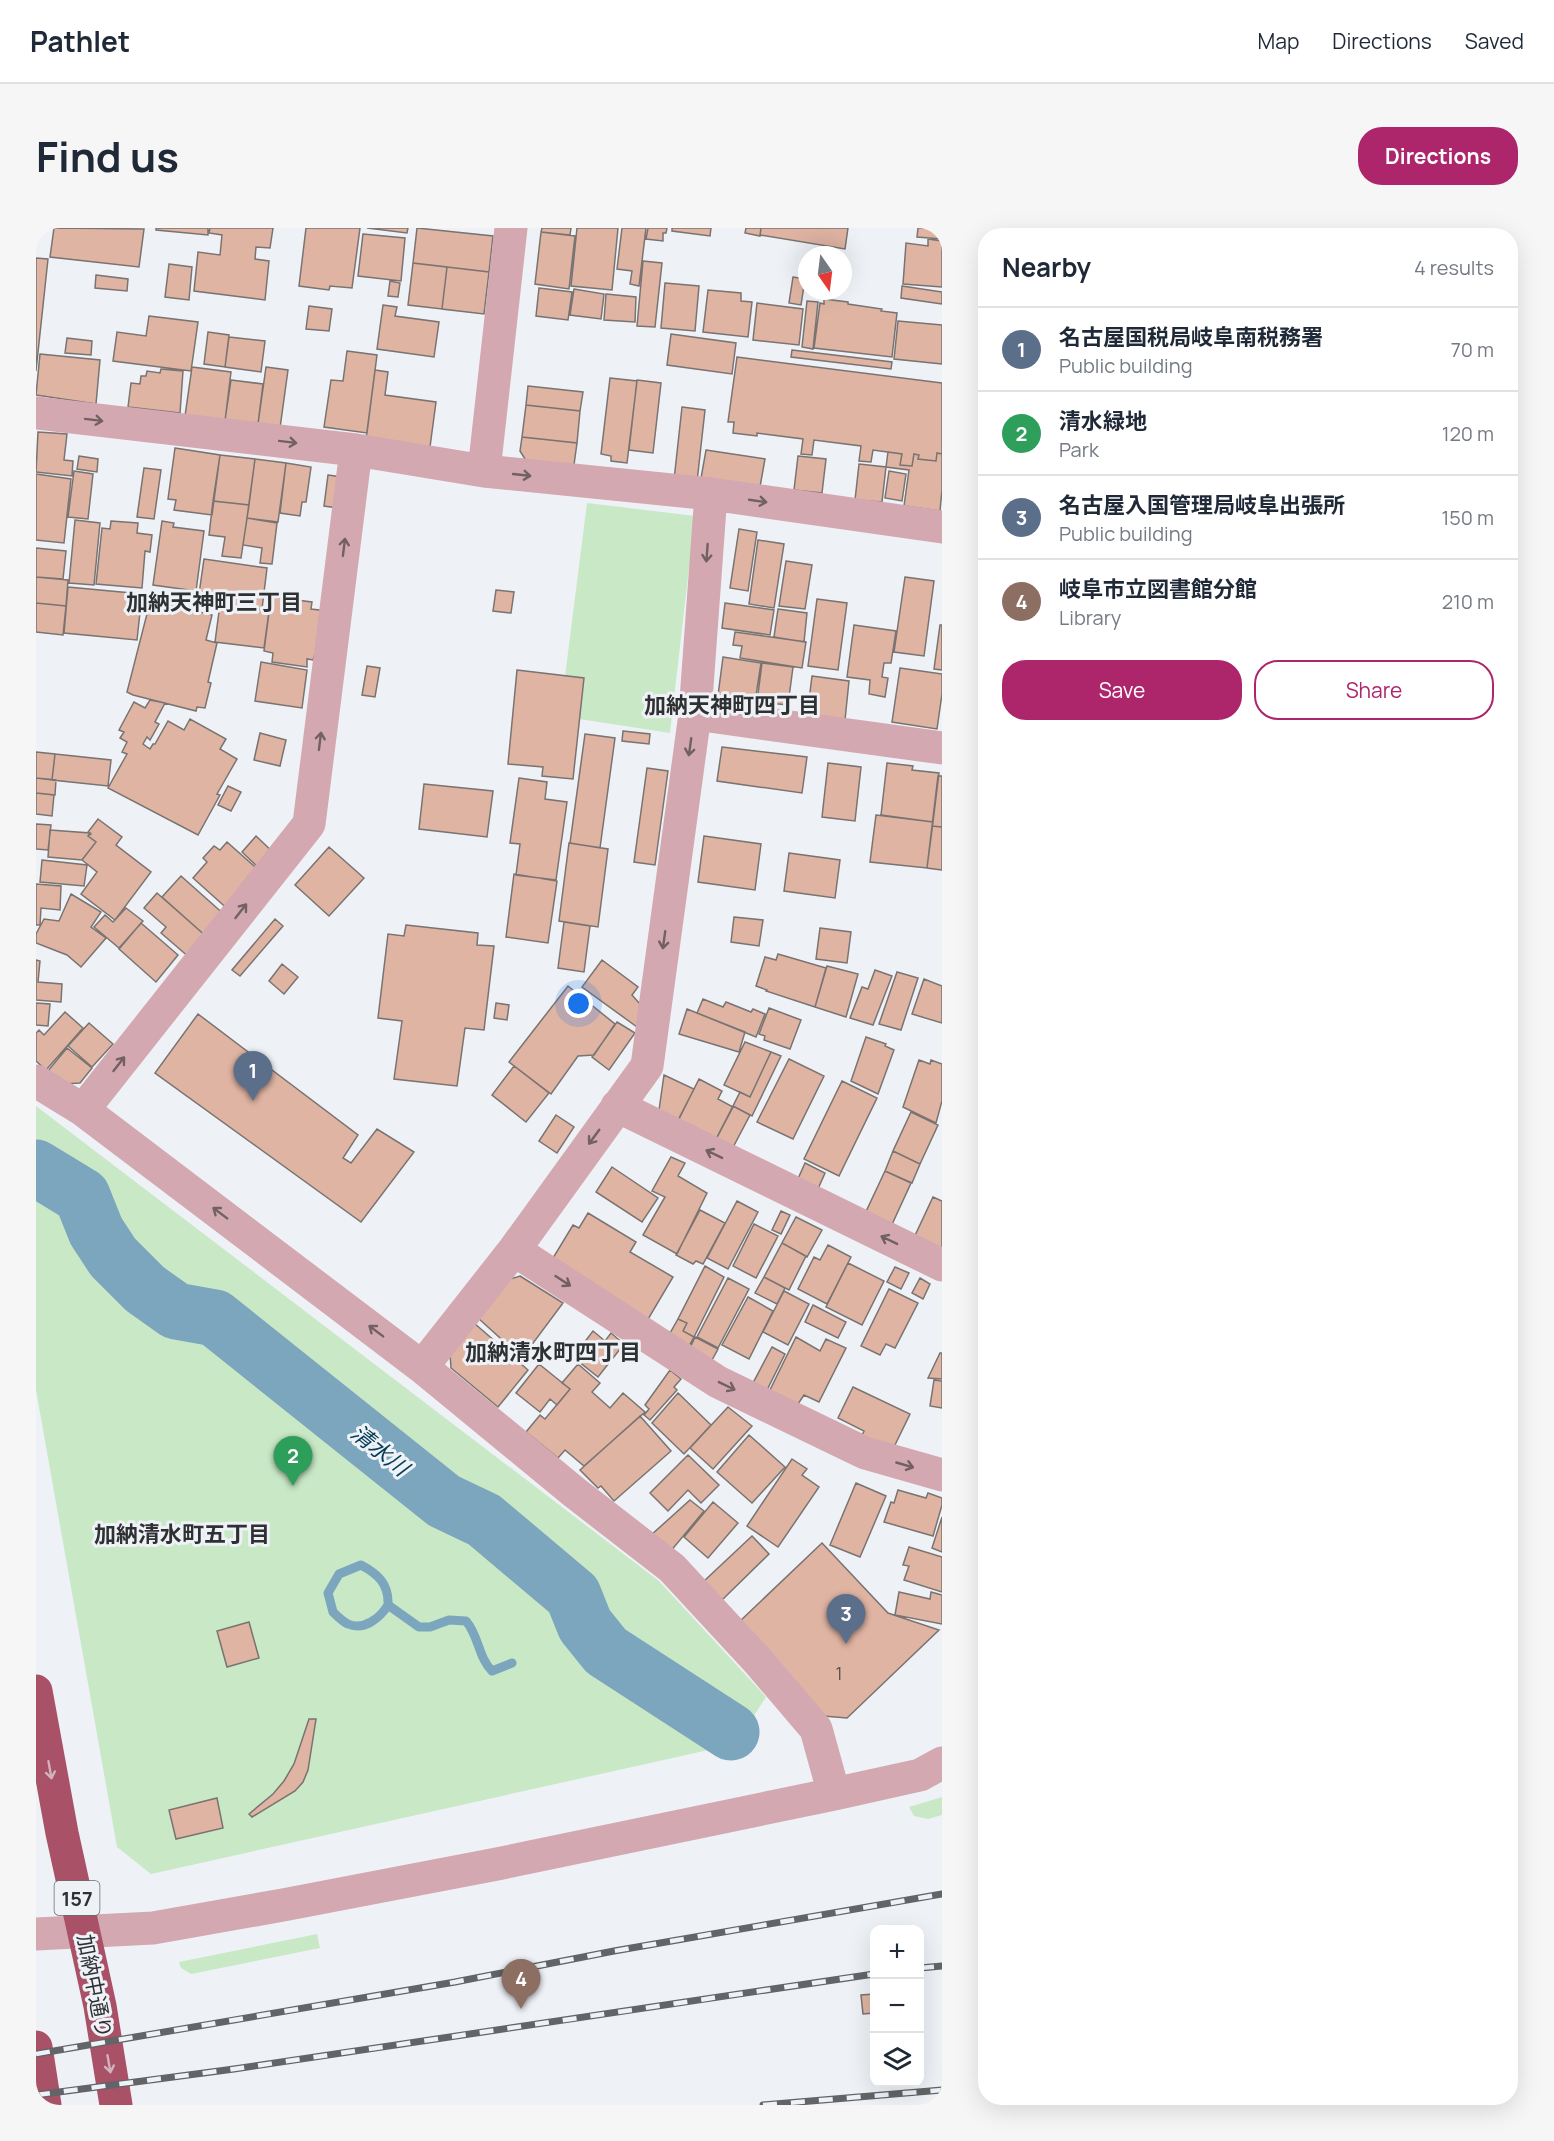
<!DOCTYPE html>
<meta charset="utf-8">
<style>
body{margin:0;font-family:Manrope,"Noto Sans JP",sans-serif;background:#f6f6f7;color:#1f2937}
.controls{position:absolute;right:18px;bottom:18px;display:grid;overflow:hidden;border-radius:12px;box-shadow:0 6px 24px #0002}
.controls button{width:54px;height:54px;display:grid;place-items:center;padding:0;border:0;border-bottom:2px solid #e0e1e3;background:#fff;color:#1f2937;font:30px sans-serif}
.compass{position:absolute;left:762px;top:18px;width:54px;height:54px;border-radius:50%;background:#fff;box-shadow:0 6px 24px #0002;rotate:166deg}
.you{position:absolute;left:543px;top:776px;width:21px;height:21px;margin:-15px;border:4px solid #fff;border-radius:50%;background:#1a73e8;box-shadow:0 0 0 9px #1a73e833}
.badge{display:grid;place-items:center;width:39px;height:39px;border-radius:50%;background:#ad256b;color:#fff;font-size:20px;font-weight:700}
.pin{position:absolute;translate:-50% -50px;filter:drop-shadow(0 2px 3px #0008)}
.pin::after{content:'';position:absolute;top:32px;width:21px;height:18px;background:inherit;clip-path:polygon(0 0,100% 0,50% 100%)}
.list{margin:0;padding:0;list-style:none}
h2{display:flex;justify-content:space-between;align-items:center;height:78px;margin:0;padding:0 24px;font-size:26px}
h2 small{font-size:20px;font-weight:400;color:#747a83}
.list li{display:grid;grid-template-columns:39px 1fr auto;gap:18px;align-items:center;box-sizing:border-box;height:84px;padding:0 24px;border-top:2px solid #e0e1e3}
.list b{display:block;font-size:22px;white-space:nowrap}
.list p{margin:0;font-size:20px;white-space:nowrap;color:#747a83}
.list em{font-size:20px;font-style:normal;color:#747a83}
.actions{display:flex;gap:12px;padding:18px 24px}
.actions a{flex:1;padding:14px 0;border:2px solid #ad256b;border-radius:24px;text-align:center;font-size:21px;color:#ad256b}
.actions .main{background:#ad256b;color:#fff}
.icon{flex:none;width:33px;height:33px;fill:none;stroke:currentColor;stroke-width:2;stroke-linecap:round;stroke-linejoin:round}
.map{position:relative;flex:none;width:906px;height:1877px;overflow:hidden;border-radius:24px}
header{display:flex;align-items:center;gap:36px;box-sizing:border-box;height:84px;padding:0 30px;background:#fff;border-bottom:2px solid #e0e1e3}
header strong{font-size:28px}
nav{display:flex;gap:33px;margin-inline-start:auto;font-size:21px}
.intro{display:flex;align-items:center;justify-content:space-between;box-sizing:border-box;height:144px;padding:0 36px}
h1{margin:0;font-size:42px}
.button{padding:15px 27px;border-radius:24px;background:#ad256b;color:#fff;font-size:21px;font-weight:700}
main{display:flex;gap:36px;padding:0 36px}
aside{flex:1;background:#fff;border-radius:24px;box-shadow:0 6px 24px #0002}
.map>svg:first-child{display:block}
.green{fill:#c9e8c6}
.lines{fill:none;stroke-linecap:round;stroke-linejoin:round}
.stream{stroke:#7ca5be;stroke-width:9}
.river{stroke:#7ca5be;stroke-width:57}
.building{fill:#e0b4a3;stroke:#797371;stroke-width:1.5}
.minor{stroke:#d4a8b0;stroke-width:33}
.highway{stroke:#a95166;stroke-width:33}
.rail-casing{stroke:#626467;stroke-width:7}
.rail{stroke:#eef2f7;stroke-width:4.5;stroke-dasharray:14;stroke-linecap:butt}
.oneway{stroke:#716064}
.oneway2{stroke:#d2b2bd}
.labels{text-anchor:middle;dominant-baseline:central;stroke-width:6;stroke-linejoin:round;paint-order:stroke}
.number-label{font-size:18px;fill:#5b514e}
.shield{fill:#eef2f7;stroke:#686a6d;stroke-width:1.5}
.shield-label{font-size:20px;font-weight:bold;fill:#2f3032}
.street-label{font-size:21px;fill:#2f3032;stroke:#eef2f7}
.neighbourhood-label{font-size:22px;font-weight:bold;fill:#2f3032;stroke:#eef2f7}
.water-label{font-size:22px;font-style:italic;fill:#043d57;stroke:#eef2f7}
</style>
<header>
<strong>Pathlet</strong>
<nav><a>Map</a><a>Directions</a><a>Saved</a></nav>
</header>
<div class="intro"><h1>Find us</h1><a class="button">Directions</a></div>
<main>
<div class="map">
<svg width="906" height="1877" viewBox="0 0 906 1877">
<rect width="100%" height="100%" fill="#eef2f7"/>
<path class="green" d="M551,275L659,288L634,505L524,488Z
M0,878L623,1353L730,1469L719,1486L686,1519L115,1646L81,1619L0,1162Z
M906,1569V1587L892,1591L878,1588L873,1579Z
M281,1706L284,1720L155,1746L145,1740L143,1734Z"/>
<g class="lines">
<path class="stream" d="M352,1377C353,1356 342,1346 325,1337L303,1346L292,1365L297,1384C301,1388 307,1394 312,1396C328,1403 344,1390 352,1377L383,1399H394L413,1392L430,1393C443,1408 442,1429 456,1443L476,1435"/>
<path class="river" d="M0,940L46,968L60,1003L77,1029L109,1061L140,1083L179,1090L408,1273L448,1292L537,1367L549,1397L570,1423L695,1504"/>
</g>
<path class="building" d="M18,0L108,1L103,39L14,29Z
M120,0H172V7L120,2Z
M174,0H237L234,20L220,19L219,31L233,33L229,72L158,63L162,24L184,27L186,7L173,5Z
M270,0H324L316,60L294,58L293,62L263,58Z
M331,0H372L371,5Z
M381,0L457,8L453,44L377,35Z
M506,0H535L534,7L505,4Z
M541,0H582L576,62L535,58Z
M586,0H610L603,58L594,56L596,43L581,41Z
M612,0H631L630,5H627V13L610,11Z
M636,0H675L674,8L636,3Z
M710,0H725L724,8L709,5Z
M725,0H812L809,21L724,7Z
M882,0H906V11L881,9Z
M505,4L539,8L533,61L499,56Z
M327,6L369,10L365,53L322,48Z
M892,11L906,13V59L867,56L870,15L892,18Z
M0,30L12,31L0,143Z
M607,33L626,35L619,99L601,98Z
M377,35L411,39L406,81L372,77Z
M133,36L156,39L153,72L129,69Z
M411,39L453,44L448,86L406,81Z
M60,47L92,51L91,63L59,60Z
M757,49L769,51L765,77L753,75Z
M354,53L364,55L362,69L352,68Z
M629,55L663,58L659,103L625,100Z
M866,58L906,64V76L865,70Z
M503,60L536,64L532,92L500,88Z
M538,61L568,66L565,91L534,87Z
M672,62L705,65V73L716,74L712,109L667,104Z
M570,66L600,69L599,94L568,92Z
M788,71L812,74V76L846,81L845,83L861,85L856,129L778,120L784,75L788,76Z
M771,73L782,74L777,121L766,119Z
M721,75L767,81L763,117L717,112Z
M347,77L361,79L359,88L403,94L398,129L341,121Z
M273,78L296,81L293,103L270,101Z
M113,88L162,94L155,143L77,133L81,104L110,108Z
M862,93L906,97V136L858,131Z
M172,104L193,107L189,139L168,136Z
M635,106L700,115L696,146L631,137Z
M193,109L229,113L225,144L189,139Z
M31,110L56,113L55,127L29,125Z
M756,122L856,134L855,141L755,129Z
M311,123L341,127L331,205L288,199L295,152L307,153Z
M4,126L64,132L60,176L0,167Z
M701,129L906,155V226L901,225L900,233L882,231L883,227L878,226L876,238L864,237L866,226L837,222L835,234L823,233L825,218L778,212L776,227L765,226L767,211L721,205V208L697,205L698,194H692Z
M156,139L195,144L189,193L149,188Z
M230,139L252,142L244,200L222,196Z
M125,141L147,143L144,185L92,179L95,155L104,156L105,148H110L111,143L124,145Z
M339,142L352,144L349,167L400,174L394,219L330,211Z
M574,150L601,153L591,235L575,233V228L565,226Z
M195,152L227,156L222,196L189,192Z
M601,152L625,155L617,225L593,222Z
M492,158L547,164L544,183L490,177Z
M490,177L544,183L541,215L486,209Z
M646,179L669,182L661,254L638,252Z
M2,204L31,206L28,232L37,233L36,248L0,244Z
M486,209L541,215L537,244L494,239L484,223Z
M139,220L184,227L176,287L138,282L140,272L132,271Z
M670,222L729,231L724,259L665,250Z
M852,224L866,226L864,237L876,238L878,226L883,227L882,231L900,233L901,225L906,226V262L904,283L868,278L873,242L850,239Z
M184,227L219,231L213,277L177,273Z
M43,228L62,231L61,244L41,241Z
M762,228L790,231L786,265L758,262Z
M219,231L250,235L242,294L211,290Z
M250,235L275,239L270,274H266L264,288L244,285Z
M823,236L850,239L846,274L819,272Z
M108,240L125,242L118,291L101,289Z
M38,243L57,246L52,291L32,289Z
M853,243L870,246L866,273L849,270Z
M0,246L35,251L28,315L0,312Z
M292,247L313,250L309,281L288,278Z
M177,273L213,277L205,330L186,328L189,309L173,307Z
M211,290L241,295L236,336L224,335L226,320L207,317Z
M39,292L64,295L58,357L33,355Z
M75,293L102,295L101,305L116,307L114,324L109,323L106,360L60,356L66,300L74,301Z
M126,293L138,295L137,299L168,303L160,363L117,357Z
M703,301L721,304L712,363L694,360Z
M722,312L748,316L738,380L713,376Z
M0,320L30,323L27,351L0,349Z
M168,331L231,340L226,381L162,373Z
M750,333L776,337L769,381L743,378Z
M0,349L32,352L30,378L0,375Z
M869,349L898,353L888,428L858,424Z
M32,359L106,366L101,412L28,405Z
M460,362L478,364L475,385L457,383Z
M235,369L276,374L275,381L292,383L277,432L271,431V439L236,434L237,425L228,423Z
M781,371L811,375L802,442L772,438Z
M114,374L124,376V374L176,387L170,412L181,415L172,454L175,455L169,480L161,479L160,483L97,467L91,464Z
M0,375L30,378L27,407L0,404Z
M689,375L738,382L734,407L686,400Z
M184,376L233,383L228,420L179,414Z
M742,381L771,385L768,414L738,409Z
M818,397L860,403L855,435H848L846,449L852,450L849,469L833,466L834,452L811,449Z
M904,397H906V442L898,441Z
M699,404L770,414L766,440L704,430L706,418L697,417Z
M687,429L725,435L718,480L681,475Z
M225,434L271,442L266,480L219,473Z
M726,435L757,439L752,477L721,474Z
M331,438L344,440L339,469L326,467Z
M864,440L906,446V466L901,501L856,494Z
M481,442L548,450L537,551L506,548L507,539L472,536Z
M776,448L813,453L809,492L771,488Z
M114,472L129,475L119,494L123,496L114,512L111,509L107,516L114,521L117,516H119L132,493L148,502L154,491L190,511L184,521L201,531L181,566L184,567L162,607L72,560L91,526L86,524L91,514L84,510L88,504L83,502L98,474L109,480Z
M587,503L614,506L613,516L586,513Z
M224,505L250,512L244,538L218,532Z
M549,506L579,510L564,620L534,615Z
M686,519L771,529L766,565L681,553Z
M0,524L19,526L16,552L0,550Z
M19,526L75,532L72,558L16,552Z
M792,535L825,539L819,593L786,589Z
M851,535L877,538L876,542L903,545L897,594L845,587Z
M611,540L632,543L619,637L598,634Z
M902,548H906V599L896,598Z
M0,550L20,552L19,567L0,565Z
M483,550L511,554L509,571L531,574L520,652L480,647L484,616L474,615Z
M388,556L457,563L451,609L383,601Z
M192,558L205,564L195,583L182,577Z
M0,565L18,567L16,588L0,586Z
M840,587L897,594L891,640L834,634Z
M62,591L86,609L80,617L115,644L79,692L45,666L61,644L46,632L60,614L52,608L55,606L52,604Z
M0,596L15,597L12,622L0,621Z
M896,598L906,599V642L891,640Z
M14,602L54,605L52,608L60,614L46,632L12,629Z
M220,608L240,627L226,643L206,624Z
M668,608L725,616L719,662L662,654Z
M191,614L228,647L195,684L157,650L171,634L167,630L178,618L184,622Z
M533,615L572,621L562,699L523,693Z
M293,619L328,650L293,688L259,657Z
M753,625L804,632L799,670L748,663Z
M6,632L51,637L48,658L4,654Z
M478,646L521,653L512,715L470,709Z
M145,648L191,689L172,710L126,669Z
M0,656L25,658L24,682L5,680L4,697H0Z
M121,665L172,710L154,730L125,705L130,699L108,680Z
M35,666L65,684L55,699L70,710L45,739L31,727L0,715V706L8,691L23,693Z
M90,680L107,693L83,720L58,699L69,687L77,694Z
M698,689L727,692L723,718L695,714Z
M239,691L247,698L204,748L196,742Z
M528,694L554,698L548,744L522,740Z
M105,695L142,727L120,754L83,721Z
M370,697L442,705L441,717L458,718L448,802L429,800L421,858L358,851L366,793L342,790L352,706L368,708Z
M784,700L815,704L811,735L780,731Z
M742,726L790,740L779,779L730,763L731,762L720,758L729,729L740,732Z
M0,732L4,733L2,754L26,756L25,774L0,772Z
M566,732L602,759L596,767L604,776L601,799L546,759Z
M246,736L262,749L248,766L233,753Z
M791,738L822,746L810,789L779,779Z
M839,742L856,748L837,797L814,790L826,759L832,761Z
M861,744L882,750L865,802L843,796Z
M888,751L906,758V795L876,786Z
M532,758L579,796L558,827L542,828L515,866L473,834Z
M667,771L687,779L690,774L715,784L717,781L729,786L720,809L661,785Z
M0,775L14,776L12,798L0,797Z
M460,775L473,777L471,792L458,790Z
M733,780L765,792L754,821L728,812L729,808L723,806Z
M651,781L709,804L703,824L643,806Z
M29,784L47,800L10,842L0,833V805L3,802L8,807Z
M162,786L322,907L307,930L315,935L341,901L378,924L325,994L119,845Z
M581,794L599,805L573,842L556,829Z
M53,795L77,816L56,839L32,818Z
M830,809L850,816L849,818L858,822L842,866L815,853Z
M709,814L735,824L714,869L688,857Z
M31,820L56,840L44,855L27,856L11,844Z
M735,824L745,828L716,888L697,878L704,864L714,869Z
M753,831L788,848L757,911L721,894Z
M883,832L894,836L895,832L906,836V873L900,895L867,879Z
M478,838L513,865L490,894L456,867Z
M628,847L658,861L642,892L623,882Z
M663,851L686,863L682,871L697,879L677,917L639,899Z
M806,853L841,870L803,948L768,931Z
M697,878L714,887L694,925L677,917Z
M875,884L902,897L884,936L857,923Z
M520,887L538,899L521,925L503,913Z
M857,923L884,936L876,955L849,943Z
M635,929L649,935L642,948L671,965L641,1026L607,1007L629,969L616,963Z
M769,935L789,945L781,963L761,953Z
M576,939L622,970L606,994L560,964Z
M849,943L875,955L853,1003L827,990Z
M897,969L906,973V1028L876,1014Z
M701,973L722,984L692,1041L671,1030Z
M664,982L689,995L667,1036L660,1033L657,1036L640,1027Z
M745,983L754,987L745,1006L736,1002Z
M552,985L600,1014L594,1024L637,1049L611,1093L517,1030L537,997L543,1000Z
M760,989L786,1002L771,1029L746,1015Z
M718,996L742,1008L720,1050L697,1038Z
M746,1015L770,1028L753,1062L728,1049Z
M792,1017L815,1029L791,1076L762,1061L778,1029L784,1032Z
M812,1035L848,1053L826,1097L790,1079Z
M669,1038L688,1049L658,1109L647,1103L651,1095L642,1091Z
M859,1039L873,1045L865,1061L851,1054Z
M484,1048L527,1075L486,1130L442,1090L471,1052Z
M728,1049L749,1060L741,1076L719,1065Z
M692,1050L713,1061L682,1120L661,1109Z
M884,1050L894,1056L887,1071L876,1065Z
M853,1061L882,1075L859,1120L850,1116L844,1127L825,1118Z
M748,1063L773,1076L752,1117L727,1104Z
M712,1069L737,1083L713,1131L686,1117Z
M777,1077L810,1094L802,1110L769,1094Z
M642,1091L651,1095L647,1103L658,1109L653,1118L633,1107Z
M438,1095L492,1142L462,1179L415,1140L414,1126Z
M557,1103L569,1113L575,1105L588,1116L562,1149L537,1129Z
M659,1109L682,1121L676,1132L654,1120Z
M760,1109L784,1123L790,1111L810,1120L783,1174L768,1167L760,1179L733,1164Z
M736,1119L749,1126L731,1162L717,1155Z
M904,1125H906V1151L892,1150Z
M503,1136L534,1161L521,1177L514,1171L504,1184L480,1165Z
M542,1136L564,1155L556,1164L574,1180L587,1165L609,1184L548,1238L529,1222L522,1230L490,1204L504,1187L509,1191L534,1161L526,1155Z
M634,1142L645,1151L638,1159L641,1162L614,1192L608,1187L613,1181L609,1177Z
M898,1152L906,1153V1180L894,1178Z
M817,1159L874,1186L858,1219L823,1214L828,1203L802,1190Z
M642,1165L675,1197L648,1226L616,1195Z
M692,1179L716,1198L677,1241L654,1220Z
M604,1188L635,1223L578,1273L565,1258L562,1260L544,1242Z
M713,1207L749,1239L716,1275L681,1244Z
M652,1227L683,1257L665,1275L652,1262L632,1283L614,1265Z
M756,1231L771,1241L766,1247L783,1259L742,1319L711,1298Z
M820,1255L850,1268L824,1329L794,1317Z
M862,1262L890,1270L892,1265L906,1270V1277L897,1308L848,1294L855,1274L858,1275Z
M654,1272L668,1283L634,1324L614,1308Z
M677,1274L702,1295L672,1330L648,1309Z
M906,1289V1324L896,1320Z
M716,1308L733,1326L685,1373L667,1354Z
M786,1315L852,1385L903,1402L811,1490L787,1488L702,1395Z
M873,1319L906,1329V1364L868,1352L873,1338L867,1337Z
M863,1364L894,1371L895,1364L906,1367V1396L859,1387Z
M213,1394L223,1430L191,1439L181,1403Z
M273,1491H280L272,1542L267,1554L259,1563L216,1589L213,1586L237,1566L248,1553L258,1536Z
M181,1570L187,1600L140,1611L133,1582Z
M838,1766V1785L827,1786L825,1767Z"/>
<g class="lines">
<path class="minor" d="M0,185L320,222L448,243L675,266L906,299
M448,243L475,0
M659,486L906,520
M0,853L47,882L386,1139L538,1264L636,1340L722,1433L780,1501L798,1566
M581,878L906,1037
M47,882L273,596L320,222
M478,1022L682,1154L829,1225L906,1247
M386,1139L478,1022L611,838L659,486L675,266
M0,1706L117,1700L247,1677L461,1636L798,1566L884,1547L906,1535"/>
<path class="highway" d="M0,1463L26,1605L64,1778L80,1877
M0,1819L9,1877"/>
<defs>
<path id="rail" d="M884,1740L906,1738
M0,1826L419,1754L578,1723L906,1666
M0,1867L198,1841L838,1746
M727,1877L906,1862"/>
</defs>
<use href="#rail" class="rail-casing"/>
<use href="#rail" class="rail"/>
</g>
<defs><path id="oneway-shaft" d="M-6 0H5M1.5-3L5.5 0L1.5 3" fill="none" stroke-width="1.6" stroke-linecap="round" stroke-linejoin="round" transform="scale(1.5)"/></defs>
<g class="oneway">
<use href="#oneway-shaft" transform="translate(58 192) rotate(7)"/>
<use href="#oneway-shaft" transform="translate(252 214) rotate(7)"/>
<use href="#oneway-shaft" transform="translate(486 247) rotate(6)"/>
<use href="#oneway-shaft" transform="translate(722 273) rotate(8)"/>
<use href="#oneway-shaft" transform="translate(308 319) rotate(-83)"/>
<use href="#oneway-shaft" transform="translate(671 325) rotate(94)"/>
<use href="#oneway-shaft" transform="translate(284 513) rotate(-83)"/>
<use href="#oneway-shaft" transform="translate(654 519) rotate(98)"/>
<use href="#oneway-shaft" transform="translate(205 683) rotate(-52)"/>
<use href="#oneway-shaft" transform="translate(628 712) rotate(98)"/>
<use href="#oneway-shaft" transform="translate(83 836) rotate(-52)"/>
<use href="#oneway-shaft" transform="translate(558 909) rotate(126)"/>
<use href="#oneway-shaft" transform="translate(678 926) rotate(-154)"/>
<use href="#oneway-shaft" transform="translate(184 985) rotate(-143)"/>
<use href="#oneway-shaft" transform="translate(853 1012) rotate(-154)"/>
<use href="#oneway-shaft" transform="translate(527 1053) rotate(33)"/>
<use href="#oneway-shaft" transform="translate(340 1103) rotate(-143)"/>
<use href="#oneway-shaft" transform="translate(691 1158) rotate(26)"/>
<use href="#oneway-shaft" transform="translate(869 1237) rotate(16)"/>
</g>
<g class="oneway2">
<use href="#oneway-shaft" transform="translate(14 1542) rotate(80)"/>
<use href="#oneway-shaft" transform="translate(73 1836) rotate(80)"/>
</g>
<g class="labels">
<g class="number-label">
<text x="803" y="1445">1</text>
</g>
<rect class="shield" x="18.5" y="1653" width="45" height="34" rx="4.5"/>
<g class="shield-label">
<text x="41" y="1670">157</text>
</g>
<g class="street-label">
<text transform="translate(59 1758) rotate(79)">加納中通り</text>
</g>
<g class="neighbourhood-label">
<text x="178" y="374">加納天神町三丁目</text>
<text x="696" y="477">加納天神町四丁目</text>
<text x="517" y="1124">加納清水町四丁目</text>
<text x="146" y="1306">加納清水町五丁目</text>
</g>
<g class="water-label">
<text transform="translate(344 1222) rotate(39)">清水川</text>
</g>
</g>
</svg>
<div class="controls">
<button>+</button>
<button>−</button>
<button><svg class="icon" aria-label="layers" viewBox="0 0 24 24"><path d="M12 4l9 5-9 5-9-5zM3 14l9 5 9-5"/></svg></button>
</div>
<svg class="compass" viewBox="-18 -18 36 36"><path d="M0-13l5 13h-10z" fill="#e53935"/><path d="M0 13l5-13h-10z" fill="#747a83"/></svg>
<div class="you"></div>
<div class="pin badge" style="left:217px;top:873px;background:#5c6f8a">1</div>
<div class="pin badge" style="left:257px;top:1258px;background:#2e9e5b">2</div>
<div class="pin badge" style="left:810px;top:1416px;background:#5c6f8a">3</div>
<div class="pin badge" style="left:485px;top:1781px;background:#8d6e63">4</div>
</div>
<aside>
<h2>Nearby<small>4 results</small></h2>
<ul class="list">
<li><span class="badge" style="background:#5c6f8a">1</span><div><b>名古屋国税局岐阜南税務署</b><p>Public building</p></div><em>70 m</em></li>
<li><span class="badge" style="background:#2e9e5b">2</span><div><b>清水緑地</b><p>Park</p></div><em>120 m</em></li>
<li><span class="badge" style="background:#5c6f8a">3</span><div><b>名古屋入国管理局岐阜出張所</b><p>Public building</p></div><em>150 m</em></li>
<li><span class="badge" style="background:#8d6e63">4</span><div><b>岐阜市立図書館分館</b><p>Library</p></div><em>210 m</em></li>
</ul>
<div class="actions"><a class="main">Save</a><a>Share</a></div>
</aside>
</main>
